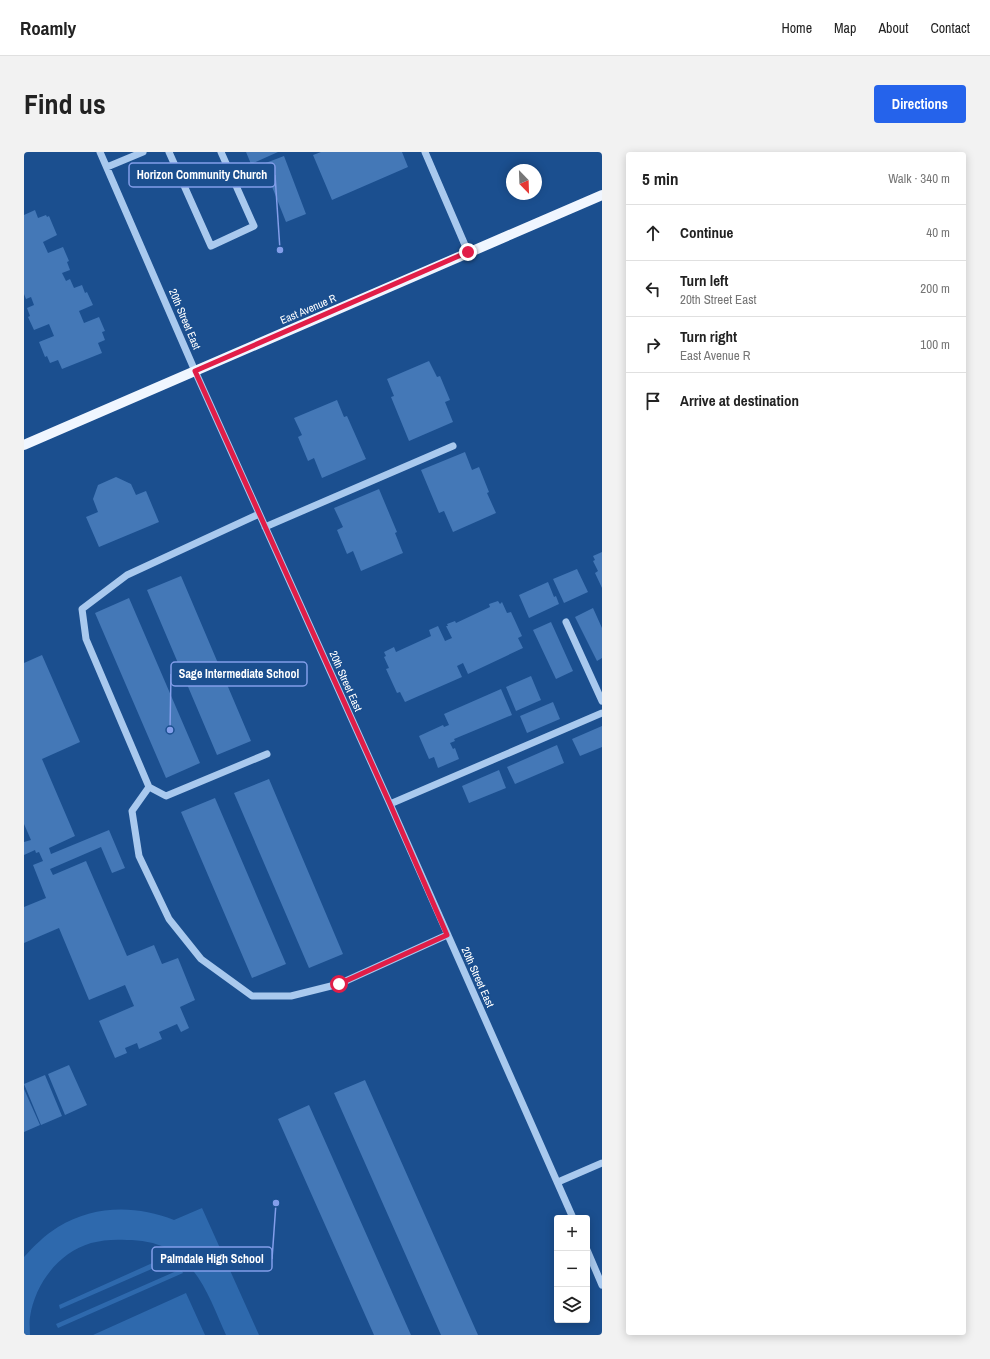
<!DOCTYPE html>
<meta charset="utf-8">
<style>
body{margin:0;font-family:"Archivo Narrow",sans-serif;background:#f2f2f2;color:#222}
.controls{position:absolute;right:12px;bottom:12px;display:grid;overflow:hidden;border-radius:4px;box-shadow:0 2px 10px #0003}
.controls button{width:36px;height:36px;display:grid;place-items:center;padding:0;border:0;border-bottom:1px solid #e0e0e0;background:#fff;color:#222;font:20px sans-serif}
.compass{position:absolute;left:482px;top:12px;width:36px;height:36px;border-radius:50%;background:#fff;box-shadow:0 2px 10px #0003;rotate:157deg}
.stop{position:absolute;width:12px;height:12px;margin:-9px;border:3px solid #e11d48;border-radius:50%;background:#fff}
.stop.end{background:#e11d48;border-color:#fff;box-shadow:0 1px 4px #0008}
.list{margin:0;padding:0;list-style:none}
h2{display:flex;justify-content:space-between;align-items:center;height:52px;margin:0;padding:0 16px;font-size:17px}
h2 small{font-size:13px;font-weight:400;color:#767676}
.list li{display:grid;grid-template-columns:26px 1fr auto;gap:12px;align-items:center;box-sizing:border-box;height:56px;padding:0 16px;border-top:1px solid #e0e0e0}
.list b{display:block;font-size:15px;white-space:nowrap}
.list p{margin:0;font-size:13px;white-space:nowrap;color:#767676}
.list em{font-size:13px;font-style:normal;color:#767676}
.icon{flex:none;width:22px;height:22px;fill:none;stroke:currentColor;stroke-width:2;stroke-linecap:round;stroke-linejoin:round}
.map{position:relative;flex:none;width:578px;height:1183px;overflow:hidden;border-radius:4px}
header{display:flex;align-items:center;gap:24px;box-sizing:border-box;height:56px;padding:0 20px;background:#fff;border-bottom:1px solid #e0e0e0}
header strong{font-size:19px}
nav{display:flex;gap:22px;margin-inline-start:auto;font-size:14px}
.intro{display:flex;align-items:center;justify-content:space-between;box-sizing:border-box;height:96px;padding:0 24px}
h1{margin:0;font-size:28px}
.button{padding:10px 18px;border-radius:4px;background:#2563eb;color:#fff;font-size:14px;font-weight:700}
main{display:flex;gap:24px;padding:0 24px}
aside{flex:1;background:#fff;border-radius:4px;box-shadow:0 2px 10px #0003}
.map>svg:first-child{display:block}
.green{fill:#2e69ad}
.building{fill:#4478b7}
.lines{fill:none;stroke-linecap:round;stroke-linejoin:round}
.minor{stroke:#a9c9ee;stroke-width:7}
.major{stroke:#f0f6ff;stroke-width:10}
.route{stroke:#e11d48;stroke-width:5}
.labels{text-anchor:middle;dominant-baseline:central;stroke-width:3;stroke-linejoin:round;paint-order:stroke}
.street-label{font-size:11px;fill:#fff;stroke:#1b4f8f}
.leader{fill:none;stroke:#839eea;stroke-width:1.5}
.callout-dot{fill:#839eea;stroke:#1b4f8f;stroke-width:1.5}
.callout{fill:#1b4f8f;stroke:#839eea;stroke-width:1.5}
.callout-label{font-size:12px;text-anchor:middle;font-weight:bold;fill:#fff}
</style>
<header>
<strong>Roamly</strong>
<nav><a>Home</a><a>Map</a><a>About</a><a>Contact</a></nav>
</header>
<div class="intro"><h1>Find us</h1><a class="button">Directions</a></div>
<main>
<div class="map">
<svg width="578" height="1183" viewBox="0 0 578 1183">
<rect width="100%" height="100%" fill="#1b4f8f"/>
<path class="green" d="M178,1056L235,1183H202C188,1152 176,1114 144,1097C131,1090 116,1088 103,1088C91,1087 78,1088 67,1091C34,1101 11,1132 6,1165C5,1171 6,1177 6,1183H0V1105C10,1094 21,1083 34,1075C70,1053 112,1053 150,1068Z
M144,1104L146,1109L36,1157L35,1153Z
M157,1117L159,1121L34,1176L32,1172Z
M162,1141L181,1183H69Z"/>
<path class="building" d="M222,0H254L227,12Z
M297,0H378L384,15L308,48L289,3Z
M260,4L282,62L262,70L239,12Z
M11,58L14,66L22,63L23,65L25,64L33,83L19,90L24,101L39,95L45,109L43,110L46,118L38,121L42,129L46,127L50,136L58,133L61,141L63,140L69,153L55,159L60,171L75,165L81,179L78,180L81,188L74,191L78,201L38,217L34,208L26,211L23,204L21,205L15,190L30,184L25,172L10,178L4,165L6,164L3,156L10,153L7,145L2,147L0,142V63Z
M405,209L413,225L416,224L426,248L421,250L429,270L385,289L367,245L370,244L363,227Z
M313,248L320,265L323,264L342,307L298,326L290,306L284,309L274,285L278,283L270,266Z
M441,300L448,318L455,315L465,340L463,341L472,361L429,380L420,359L415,361L397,318Z
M92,325L107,332L112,343L122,339L135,370L75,395L62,365L74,360L69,347L74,333Z
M355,337L373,380L371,381L379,401L337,419L329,399L323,402L313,378L319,375L310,356Z
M578,400V436L571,421L574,419L569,409L571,408L569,404Z
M553,417L564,440L540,451L529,427Z
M157,424L227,589L193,603L123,438Z
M524,430L530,445L532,444L535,452L505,466L495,443Z
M105,446L176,611L142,626L71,461Z
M474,449L476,452L478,450L483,461L487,460L498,484L494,486L499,496L444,522L439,511L433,514L438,525L381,550L376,540L373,541L362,517L365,516L360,505L362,504L360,500L370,495L372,500L407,484L405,478L414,474L421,489L428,486L422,474H424L423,472L431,469L432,471L466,455L465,452Z
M569,456L578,476V506L573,509L551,465Z
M527,470L549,519L532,527L509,478Z
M18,503L56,590L18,607L51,684L25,696L27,702L85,678L101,716L88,721L77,695L26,717L29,723L62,709L103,804L130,793L138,812L154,806L171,848L156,855L165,876L157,880L153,872L135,880L138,887L115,897L113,891L101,896L103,901L91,906L75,869L110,854L101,833L65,848L35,776L0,791V755L22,746L9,713L19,709L15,700L12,701L11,698L0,703V690L7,688L0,672V511Z
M507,524L517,548L492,559L482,535Z
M477,537L488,563L430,587L431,589L426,591L429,597L431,596L435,607L414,616L410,605L405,607L395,584L419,573L420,575L425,573L420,562Z
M529,550L536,567L503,581L496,564Z
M578,574V595L556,604L548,587Z
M533,593L540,611L491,632L483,615Z
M475,618L482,636L445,651L438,634Z
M245,627L319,802L285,816L210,641Z
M191,646L262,812L228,826L157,660Z
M45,913L63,953L41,963L24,922Z
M21,923L38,964L17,973L0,932Z
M341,928L454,1183H417L310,941Z
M0,937L16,973L0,980Z
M285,953L387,1183H350L254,967Z"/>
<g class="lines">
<path class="minor" d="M76,0L171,219L366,652L549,1066
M145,0L187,94L230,74L197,0
M401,0L444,100
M83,15L119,0
M235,362L103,423L58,457L62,487L125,635L142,644L243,602
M241,375L429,294
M542,470L578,549
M125,635L108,659L115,704L145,767L177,807L228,844H267L315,832L423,783
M366,652L578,561
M534,1030L578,1011
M563,1098L578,1133"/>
<path class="major" d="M0,293L578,43"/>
</g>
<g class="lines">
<path class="route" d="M315,832L423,783L366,652L171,219L444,100"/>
</g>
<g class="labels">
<g class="street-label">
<text transform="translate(284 157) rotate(-23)">East Avenue R</text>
<text transform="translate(161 167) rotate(67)">20th Street East</text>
<text transform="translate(322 529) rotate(66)">20th Street East</text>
<text transform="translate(454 825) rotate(66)">20th Street East</text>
</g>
</g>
<path class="leader" d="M256 98L251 23M146 578L147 522M252 1051L248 1107"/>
<g class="callout-dot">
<circle cx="256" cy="98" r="4"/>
<circle cx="146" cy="578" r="4"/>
<circle cx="252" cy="1051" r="4"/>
</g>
<g class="callout">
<rect x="105" y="11" width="146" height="24" rx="4"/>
<rect x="147" y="510" width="136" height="24" rx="4"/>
<rect x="128" y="1095" width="120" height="24" rx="4"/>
</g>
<g class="callout-label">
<text x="178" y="27">Horizon Community Church</text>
<text x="215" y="526">Sage Intermediate School</text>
<text x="188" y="1111">Palmdale High School</text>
</g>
</svg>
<div class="controls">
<button>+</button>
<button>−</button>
<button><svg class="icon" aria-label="layers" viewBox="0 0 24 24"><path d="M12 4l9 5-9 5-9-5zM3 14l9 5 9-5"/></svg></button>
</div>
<svg class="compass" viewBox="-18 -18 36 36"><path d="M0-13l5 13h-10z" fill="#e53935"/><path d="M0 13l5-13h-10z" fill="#767676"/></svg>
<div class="stop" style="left:315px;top:832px"></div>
<div class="stop end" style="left:444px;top:100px"></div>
</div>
<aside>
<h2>5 min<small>Walk · 340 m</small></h2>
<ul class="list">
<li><svg class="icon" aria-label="ahead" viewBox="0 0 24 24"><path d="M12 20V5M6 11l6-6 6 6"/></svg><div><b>Continue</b></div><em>40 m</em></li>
<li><svg class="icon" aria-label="left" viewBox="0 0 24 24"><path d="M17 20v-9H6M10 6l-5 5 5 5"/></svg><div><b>Turn left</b><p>20th Street East</p></div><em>200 m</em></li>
<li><svg class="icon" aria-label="right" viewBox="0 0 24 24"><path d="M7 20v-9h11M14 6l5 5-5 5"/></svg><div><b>Turn right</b><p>East Avenue R</p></div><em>100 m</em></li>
<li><svg class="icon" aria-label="arrive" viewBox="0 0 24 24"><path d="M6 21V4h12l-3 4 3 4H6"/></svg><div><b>Arrive at destination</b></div></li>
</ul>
</aside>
</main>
